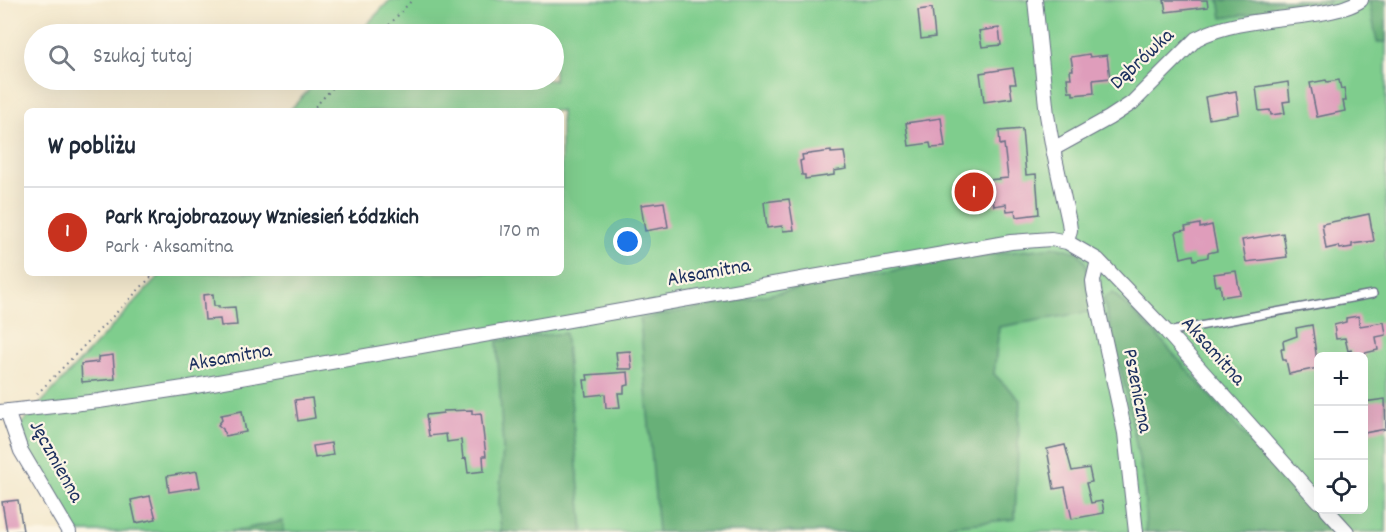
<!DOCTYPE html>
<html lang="pl">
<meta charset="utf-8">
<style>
body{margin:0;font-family:Dekko,sans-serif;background:#f2f2f3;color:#1f2937}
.controls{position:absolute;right:18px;bottom:18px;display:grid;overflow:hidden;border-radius:9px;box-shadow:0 6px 24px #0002}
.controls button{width:54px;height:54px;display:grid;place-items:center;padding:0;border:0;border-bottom:2px solid #e0e1e3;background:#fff;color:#1f2937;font:30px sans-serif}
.you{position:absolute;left:628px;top:242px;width:21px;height:21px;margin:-15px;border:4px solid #fff;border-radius:50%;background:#1a73e8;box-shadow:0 0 0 9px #1a73e833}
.badge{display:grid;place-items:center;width:39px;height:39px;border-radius:50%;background:#c8321e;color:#fff;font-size:20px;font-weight:700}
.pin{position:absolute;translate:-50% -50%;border:3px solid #fff;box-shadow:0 2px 6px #0006}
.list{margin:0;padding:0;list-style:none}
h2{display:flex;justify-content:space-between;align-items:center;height:78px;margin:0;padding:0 24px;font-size:26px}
h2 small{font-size:20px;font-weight:400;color:#747a83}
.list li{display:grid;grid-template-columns:39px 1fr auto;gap:18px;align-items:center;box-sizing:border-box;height:90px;padding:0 24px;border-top:2px solid #e0e1e3}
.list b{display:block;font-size:22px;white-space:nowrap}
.list p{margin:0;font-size:20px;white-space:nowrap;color:#747a83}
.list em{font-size:20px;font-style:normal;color:#747a83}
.icon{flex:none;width:33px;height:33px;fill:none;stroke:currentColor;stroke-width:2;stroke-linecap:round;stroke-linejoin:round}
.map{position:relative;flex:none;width:1386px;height:532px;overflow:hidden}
.search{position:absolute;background:#fff;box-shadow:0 6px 24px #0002;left:24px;top:24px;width:540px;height:66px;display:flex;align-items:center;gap:15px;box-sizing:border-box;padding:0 21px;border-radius:33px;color:#747a83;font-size:22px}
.panel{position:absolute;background:#fff;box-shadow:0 6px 24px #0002;left:24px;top:108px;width:540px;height:168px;border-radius:9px}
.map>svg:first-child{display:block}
.green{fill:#7fcd8d;stroke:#4d7e76;stroke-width:1.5;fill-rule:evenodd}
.forest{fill:#67b078;stroke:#41706b;stroke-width:1.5}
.building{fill:#df9dbb}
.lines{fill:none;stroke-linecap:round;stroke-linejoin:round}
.lane-casing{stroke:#677085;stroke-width:10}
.street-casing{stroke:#677085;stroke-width:16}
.path{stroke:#677085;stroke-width:2;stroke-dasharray:1.5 4.5;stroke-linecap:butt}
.lane{stroke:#fff;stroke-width:7}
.street{stroke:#fff;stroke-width:14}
.labels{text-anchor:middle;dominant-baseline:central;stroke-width:4.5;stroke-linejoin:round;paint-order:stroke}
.street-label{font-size:21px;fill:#1b2f5e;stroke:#fcf5e5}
</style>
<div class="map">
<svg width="1386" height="532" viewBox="0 0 1386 532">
<rect width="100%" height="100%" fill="#fcf5e5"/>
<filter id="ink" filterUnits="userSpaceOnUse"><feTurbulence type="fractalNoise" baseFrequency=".0167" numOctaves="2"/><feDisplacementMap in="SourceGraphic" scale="12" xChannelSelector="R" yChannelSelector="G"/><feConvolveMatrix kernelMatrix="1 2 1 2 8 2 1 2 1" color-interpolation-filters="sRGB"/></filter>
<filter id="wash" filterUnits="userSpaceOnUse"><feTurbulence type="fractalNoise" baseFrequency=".008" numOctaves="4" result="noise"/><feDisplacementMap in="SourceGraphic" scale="24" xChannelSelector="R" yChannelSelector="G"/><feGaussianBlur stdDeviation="1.35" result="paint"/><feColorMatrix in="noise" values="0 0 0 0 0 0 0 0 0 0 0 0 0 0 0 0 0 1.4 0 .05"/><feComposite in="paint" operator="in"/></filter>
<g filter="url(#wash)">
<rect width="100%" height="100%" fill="#f4e9ce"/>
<path class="green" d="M390,0H1386V532H68L14,432L162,273H561V111H289L318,80H554V34H358ZM1318,356H1364V510H1318Z"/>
<path class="forest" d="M1219,0H1328L1329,3L1222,18Z
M1369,0H1386V42H1377Z
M1057,247L1078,252L1086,264L1093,311L999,327L994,374L1020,400L1015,519L948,526L949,532H658L640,319L966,257Z
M1113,293L1156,334L1300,499L1336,532H1146L1144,486L1126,391L1103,298Z
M565,333L583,532H501L499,502L503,449L497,341Z
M283,521L284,532H229Z"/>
<g id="blocks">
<path class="building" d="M1164,0H1207L1208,7L1166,12Z
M932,8L935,37L921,39L918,10Z
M999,28L1001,45L982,47L979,31Z
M1089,54L1090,57L1107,55L1110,78L1093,80L1094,93L1073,95V92H1069L1067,78H1071L1070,70H1073L1071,57Z
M1013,68L1016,84H1010L1012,98L984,102L980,73Z
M1326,80L1327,82L1339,80L1341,89L1344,88L1346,101H1343L1345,111L1317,117L1310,83Z
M1288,82L1290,101L1283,102L1285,113L1271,115L1270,110L1259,111L1256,87Z
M1236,91L1239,114L1209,119L1205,97Z
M941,118L945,147L931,148L930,143L909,146L906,123Z
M1022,129L1026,175L1036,174L1039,214L1016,217L1015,210L1007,211L1006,204L994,206L992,191H989L988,180L1008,178L1004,144L1000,145L999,131Z
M831,151V153L844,152L847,169L834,171V175L805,179V175H802L800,161L803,160L802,155Z
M789,199L794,230L783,231L782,226L767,228L764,202Z
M664,202L668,227L645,231L641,205Z
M1369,214L1374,241L1352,244V247L1340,249L1339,246L1326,249L1322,224Z
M1200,224V228L1212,225L1217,251L1208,253V257L1194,260L1193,255L1181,258L1176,232L1186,230L1185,227Z
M1283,233L1287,257L1246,262L1242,240Z
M1236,271L1240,294L1222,297L1220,285L1216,286L1214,274Z
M213,294L214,306H219V308L235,307L237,325L221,326L220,319L205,320L203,295Z
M1358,316L1360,326L1384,322L1386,335L1376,337L1378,350L1365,353V357H1352L1351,350L1348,351L1345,338L1336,339L1334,325L1346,322V318Z
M1312,325L1318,368L1289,374L1286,360H1283L1281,349H1284L1283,341L1297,336L1296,328Z
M630,351L632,369H618L616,352Z
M113,355L115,379L82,382L81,364L98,362V357Z
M628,372L629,385L624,386V393H618L620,407L606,408L605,394L586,396L584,380H588L587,375Z
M312,398L315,418L298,421L295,400Z
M1385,399L1386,429L1364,433V402Z
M472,410V414L481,413L486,456H483L484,471L468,473L466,458L463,459L461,440L447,442L446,434L429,436L426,415L443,413V411Z
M242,411L246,432L225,436L223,429L218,425L222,420L221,415Z
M331,443L333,455L315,458L313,446Z
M1065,445L1072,471L1089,468L1092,482L1086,483L1091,503L1102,501L1104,513L1072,519L1065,487L1054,489L1047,449Z
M197,471L200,487L169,492L167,476Z
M150,496L156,519L136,523L131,500Z
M18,500L23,531L7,532L2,502Z"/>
</g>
</g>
<g filter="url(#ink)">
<use href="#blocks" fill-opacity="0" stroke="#677085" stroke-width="1.5"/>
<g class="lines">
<defs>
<path id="lane" d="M1167,332L1373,294"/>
<path id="street" d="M1035,0L1047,115L1053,149
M1067,242L1070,230L1069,222L1053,149L1109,118L1132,103L1196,39C1231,20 1281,20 1321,13C1335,10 1349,8 1361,0
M1098,260L1093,281L1094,290L1125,433L1136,532
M7,411L21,451L69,532
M0,412L99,401L184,388L1011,242L1051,239L1067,242L1098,260L1167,332L1318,501
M1327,510L1347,532"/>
</defs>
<use href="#lane" class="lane-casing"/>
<use href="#street" class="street-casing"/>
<path class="path" d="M381,34L412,0
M311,111L340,80
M37,394L155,273"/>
<use href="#lane" class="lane"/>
<use href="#street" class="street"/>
</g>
</g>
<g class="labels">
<g class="street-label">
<text transform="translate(1143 60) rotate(-43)">Dąbrówka</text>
<text transform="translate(709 274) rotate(-10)">Aksamitna</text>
<text transform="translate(1212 352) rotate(48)">Aksamitna</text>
<text transform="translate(230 359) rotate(-10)">Aksamitna</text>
<text transform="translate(1136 391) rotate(79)">Pszeniczna</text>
<text transform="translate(55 462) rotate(61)">Jęczmienna</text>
</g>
</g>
</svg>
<div class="controls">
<button>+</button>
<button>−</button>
<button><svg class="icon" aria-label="locate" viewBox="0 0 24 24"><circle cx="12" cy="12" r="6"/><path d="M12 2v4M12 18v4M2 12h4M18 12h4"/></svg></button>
</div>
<div class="you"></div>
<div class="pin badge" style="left:974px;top:192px">1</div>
<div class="search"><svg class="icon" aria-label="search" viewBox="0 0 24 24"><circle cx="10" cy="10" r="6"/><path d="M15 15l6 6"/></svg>Szukaj tutaj</div>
<section class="panel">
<h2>W pobliżu<small></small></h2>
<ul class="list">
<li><span class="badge">1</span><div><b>Park Krajobrazowy Wzniesień Łódzkich</b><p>Park · Aksamitna</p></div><em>170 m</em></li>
</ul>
</section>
</div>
